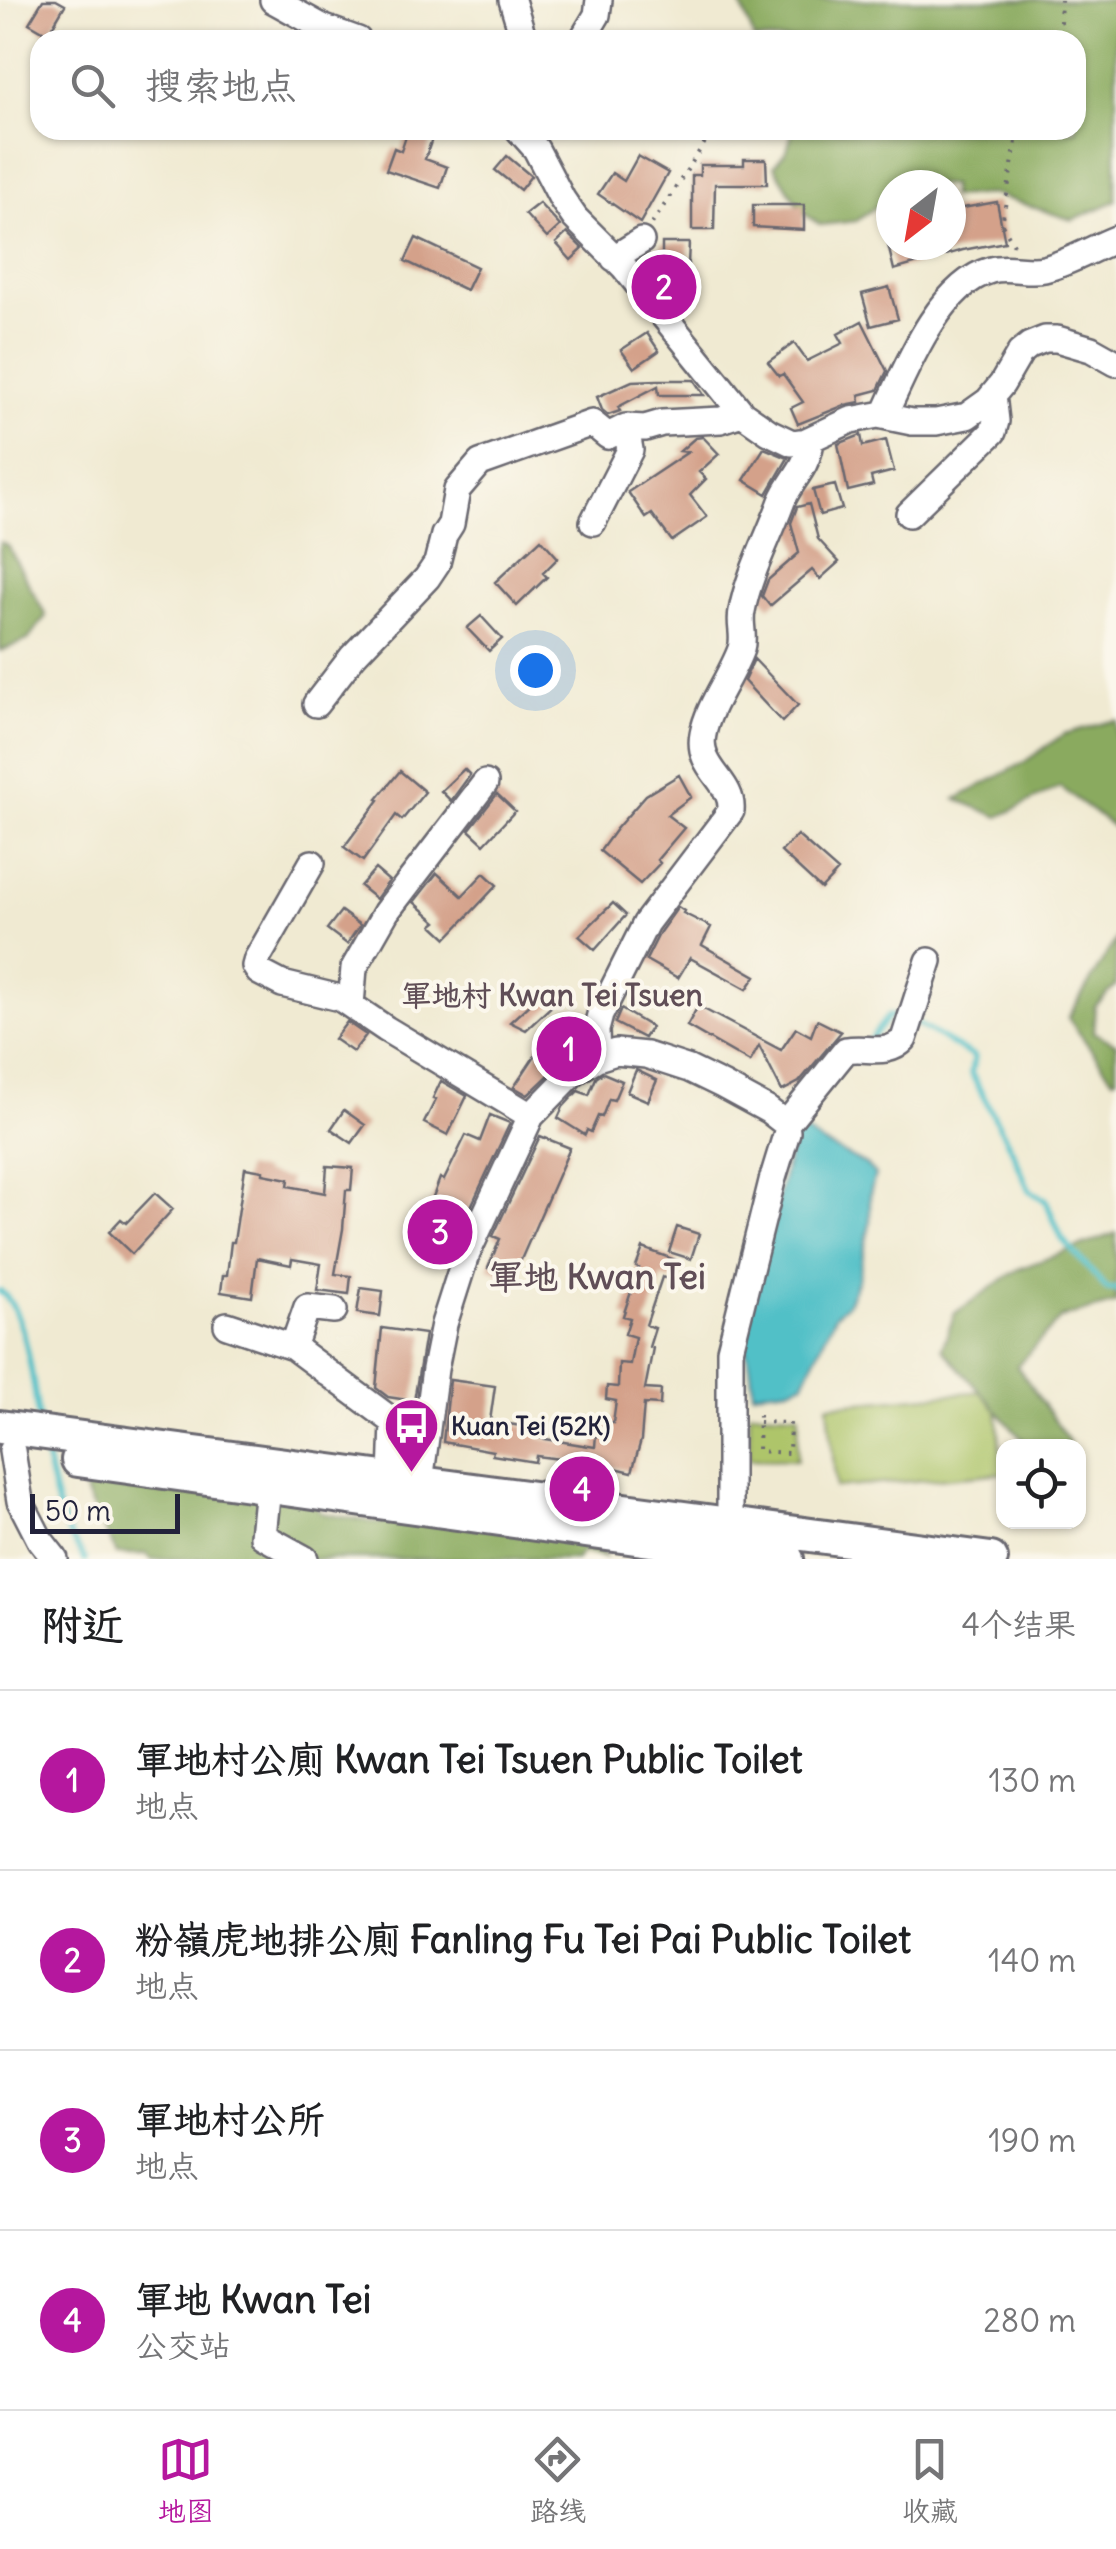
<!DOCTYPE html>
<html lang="zh">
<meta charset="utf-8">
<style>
body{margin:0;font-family:Delius,"LXGW WenKai TC",sans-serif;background:#f6f6f6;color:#202124}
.controls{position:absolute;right:30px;bottom:30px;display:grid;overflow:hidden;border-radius:20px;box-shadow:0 2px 8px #0004}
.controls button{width:90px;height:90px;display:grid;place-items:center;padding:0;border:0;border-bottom:2px solid #e0e0e0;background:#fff;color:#202124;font:50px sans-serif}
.compass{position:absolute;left:876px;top:170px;width:90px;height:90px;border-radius:50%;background:#fff;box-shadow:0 2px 8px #0004;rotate:211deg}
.scale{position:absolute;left:30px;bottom:25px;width:150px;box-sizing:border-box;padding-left:10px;border:5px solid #22223b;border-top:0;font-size:28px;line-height:35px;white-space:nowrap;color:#22223b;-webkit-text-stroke:8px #fbf7ec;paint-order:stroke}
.you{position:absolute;left:535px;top:670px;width:35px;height:35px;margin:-25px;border:8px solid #fff;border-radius:50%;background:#1a73e8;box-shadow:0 0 0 15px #1a73e833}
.badge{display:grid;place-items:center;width:65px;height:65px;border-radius:50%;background:#b5179e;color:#fff;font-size:32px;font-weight:700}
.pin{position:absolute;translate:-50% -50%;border:5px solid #fff;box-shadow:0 2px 10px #0006}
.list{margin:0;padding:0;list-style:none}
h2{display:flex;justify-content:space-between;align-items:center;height:130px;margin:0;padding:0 40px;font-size:42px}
h2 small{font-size:32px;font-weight:400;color:#757577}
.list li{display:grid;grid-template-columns:65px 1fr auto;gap:30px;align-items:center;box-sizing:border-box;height:180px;padding:0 40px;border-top:2px solid #e0e0e0}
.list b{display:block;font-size:38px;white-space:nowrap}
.list p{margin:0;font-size:32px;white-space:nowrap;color:#757577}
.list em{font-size:32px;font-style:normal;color:#757577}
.icon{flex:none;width:55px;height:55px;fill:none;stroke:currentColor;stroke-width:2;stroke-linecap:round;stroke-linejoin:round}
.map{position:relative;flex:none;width:1116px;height:1559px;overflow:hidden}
.search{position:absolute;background:#fff;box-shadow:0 2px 8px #0004;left:30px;right:30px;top:30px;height:110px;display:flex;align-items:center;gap:25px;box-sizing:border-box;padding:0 35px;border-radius:30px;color:#757577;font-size:38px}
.sheet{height:850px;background:#fff}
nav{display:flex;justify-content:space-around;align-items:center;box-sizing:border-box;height:140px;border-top:2px solid #e0e0e0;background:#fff;font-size:28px;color:#757577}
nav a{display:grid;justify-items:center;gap:5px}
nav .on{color:#b5179e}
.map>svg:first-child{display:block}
.green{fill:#aec56b;stroke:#687453;stroke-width:2.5}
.forest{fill:#8aaa5f;stroke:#56664d;stroke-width:2.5}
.water{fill:#51c0c7;stroke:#3a7181;stroke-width:2.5}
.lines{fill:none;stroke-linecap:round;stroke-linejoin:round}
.stream{stroke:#51c0c7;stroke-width:6}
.building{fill:#d4a18a}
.minor-casing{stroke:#6a6870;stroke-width:30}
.major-casing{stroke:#6a6870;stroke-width:38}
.path{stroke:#6a6870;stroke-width:4;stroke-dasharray:2.5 8;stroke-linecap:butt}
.minor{stroke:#fff;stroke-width:25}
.major{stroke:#fff;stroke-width:32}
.labels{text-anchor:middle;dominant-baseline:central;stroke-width:8;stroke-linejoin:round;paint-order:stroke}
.poi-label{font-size:25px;font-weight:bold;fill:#22223b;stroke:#fbf7ec;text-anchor:start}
.quarter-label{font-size:30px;font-weight:bold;fill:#604e57;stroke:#fbf7ec}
.district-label{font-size:35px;font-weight:bold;fill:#604e57;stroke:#fbf7ec}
</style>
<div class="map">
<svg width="1116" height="1559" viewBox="0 0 1116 1559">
<rect width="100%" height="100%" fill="#fbf7ec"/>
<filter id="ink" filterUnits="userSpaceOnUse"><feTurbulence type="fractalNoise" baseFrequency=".01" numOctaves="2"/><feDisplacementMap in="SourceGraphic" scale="20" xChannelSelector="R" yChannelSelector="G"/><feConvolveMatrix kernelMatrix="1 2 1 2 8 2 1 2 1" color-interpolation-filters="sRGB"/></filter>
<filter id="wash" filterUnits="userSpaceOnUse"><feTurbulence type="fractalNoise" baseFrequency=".0048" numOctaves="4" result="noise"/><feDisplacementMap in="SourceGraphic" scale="40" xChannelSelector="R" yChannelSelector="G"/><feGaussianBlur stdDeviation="2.25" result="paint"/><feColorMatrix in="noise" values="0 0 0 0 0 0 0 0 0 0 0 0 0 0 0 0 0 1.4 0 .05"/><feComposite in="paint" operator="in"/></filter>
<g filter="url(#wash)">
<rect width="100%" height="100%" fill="#f0ead2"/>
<path class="green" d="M995,1390L1003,1473L836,1488L828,1405Z
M750,1412L799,1414L797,1460L749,1459Z"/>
<path class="forest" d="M739,0H1116V201L1072,220L993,194L951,197V185H891V202L880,204L856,221L820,225L802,212L774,166L787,150L793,130H1076V40H755Z
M0,542L8,546L46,616L28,640L0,651Z
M1116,720V829L1060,787L999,817L956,799L1023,763L1064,734Z
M1116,939V986L1095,1006L1093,1032L1116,1044V1077L1113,1079L1068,1018Z
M1116,1233V1303L1061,1318L1017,1366L1070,1443L1064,1446H1028L942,1348L955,1313L1018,1269Z
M78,1465L313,1502L322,1513L378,1523L413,1518L598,1543L605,1557L582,1552L576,1559H151L147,1554H117L87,1497Z"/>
<path class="water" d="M801,1129L824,1144L866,1165L875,1175L870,1194V1223L858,1279L848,1303L835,1315L804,1382L789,1388L753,1392C751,1373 751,1356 740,1340L793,1140Z"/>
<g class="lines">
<path class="stream" d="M917,1024L974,1057L971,1073L1014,1154L1029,1190L1046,1201L1062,1239L1107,1289H1116
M868,1043L888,1016L906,1018
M0,1291C28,1312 33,1388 39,1422
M44,1444C52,1488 57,1522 85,1559"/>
</g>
<g id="blocks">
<path class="building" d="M43,0H56L65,5L48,34L29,23Z
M408,130H435L425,159L447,167L440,188L386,170L394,148L401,151Z
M507,156L531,176L520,190L495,170Z
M638,156L668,173L640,223L598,194L612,173L624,181Z
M744,159H766L767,184H715L714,230H692V175H700V165H744Z
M997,202L1005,242L963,250L894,270L888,245H951V210Z
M539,203L560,226L547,238L525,214Z
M753,205H804V230L753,227Z
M567,233L583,249L571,260L556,243Z
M416,238L477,267L466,290L405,261Z
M662,243H689L688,264H662Z
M889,287L898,319L871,326L862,294Z
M862,321L887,371L878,390L859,395L860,402L845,405L798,424L791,408L803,402L783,374L779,376L768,362L794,343L807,361L843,343L838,334Z
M647,333L659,351L634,368L621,350Z
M658,380H694L704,395H659L658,386L618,407L620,411L608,415L602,410L597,397L632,381Z
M861,435L863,446L886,440L894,471L871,477L873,485L848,491L838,444Z
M703,437L719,454L699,472L706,479L690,495L707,517L672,541L652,514L646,518L628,492L688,452L680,451L695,438Z
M764,448L788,458L767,494L744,480Z
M835,485L842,509L820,515L813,490Z
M809,504L818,539L839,562L820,579L812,570L770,606L762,596L768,580L799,553L791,523L797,507Z
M541,539L558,558L543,573L547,577L517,606L495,582Z
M481,616L502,639L489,651L467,628Z
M754,659L798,705L782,722L744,681Z
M464,769L470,775L451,801L441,791Z
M400,771L425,792L402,820L396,815L363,861L344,847L379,800L377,799Z
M679,775L691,797L667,815L684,828L657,860L660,863L640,884L600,851L616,829L646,795Z
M497,794L515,811L484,844L469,830Z
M797,835L838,871L821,889L781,852Z
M375,869L389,881L376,899L360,886Z
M437,873L462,896L484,873L497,885L447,938L433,925L437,922L414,902Z
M613,903L626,915L595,950L579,936Z
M678,907L684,911L683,913L711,927L702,945L756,976L747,989L690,958L678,978L646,960L660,932Z
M341,911L360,925L347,944L327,929Z
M544,991L555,1003L526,1030L510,1022Z
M698,1006L781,1050L796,1028L811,1036L817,1020L841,1032L799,1082L782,1091L759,1046L750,1062L687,1026Z
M621,1009L651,1027L644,1038L615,1023Z
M347,1022L366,1035L353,1052L334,1039Z
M548,1036L568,1045L548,1076L528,1095L514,1087Z
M636,1070L657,1080L648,1101L627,1092Z
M603,1073L622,1081L614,1100L609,1099L602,1117L598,1116L591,1132L587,1130L585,1135L558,1118L563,1107L578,1091L589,1095L596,1078Z
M441,1081L467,1096L448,1135L424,1123L436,1099L433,1098Z
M344,1110L365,1125L352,1143L331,1129Z
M490,1115L510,1123L453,1245L420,1232L440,1178L444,1180L466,1135L480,1141Z
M540,1136L570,1148L513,1278L488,1268L500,1239L493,1236Z
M327,1166L353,1168L351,1190H346L343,1229L335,1274L351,1276L349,1294L317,1290L321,1264L292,1259L291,1265L257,1258L252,1297L221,1292L223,1275H227L231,1242H234L245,1168L263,1171V1174L289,1179L288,1186L325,1193Z
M155,1193L173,1209L132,1254L109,1232L121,1219L126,1223Z
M677,1227L699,1234L691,1259L669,1252Z
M643,1248L678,1261L671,1280L662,1277L646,1325L655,1328L649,1347L653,1348L645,1389L661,1390L660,1405L644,1404L641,1440L632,1472L603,1465L600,1487L564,1482L568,1460L536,1456L535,1462L492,1455L493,1451L443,1442L450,1380L495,1386L490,1421L540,1429L539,1438L595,1447L597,1421L613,1423L616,1401L606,1399L607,1386L618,1387L619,1363L630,1364L635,1337L625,1334L630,1318L623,1316L639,1268L636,1267Z
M361,1288L383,1291L380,1316L357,1313Z
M382,1328L425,1334L414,1401L388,1397L376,1388Z"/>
</g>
</g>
<g filter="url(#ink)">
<use href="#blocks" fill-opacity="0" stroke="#6a6870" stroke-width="2.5"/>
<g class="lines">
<defs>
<path id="minor" d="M273,0L322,27L358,40
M512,0L524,40
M582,40L597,15L599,0
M519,130L536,149L562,199L575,218L624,267L742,413L769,432L792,443L806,441L851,420L878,415L912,422H936L967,416L988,401L1002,384L1020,353L1030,345L1045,339H1057L1091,349L1116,363
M614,258L641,241
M884,416C905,371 938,285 991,270C1009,265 1026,273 1044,269C1069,263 1093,248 1116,239
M909,514L993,432L996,421L993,395
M593,522L630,450L626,427
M316,704L353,656L427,578L437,563L444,535L451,524L457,490L480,463L592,423L608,436L626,427L645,428L662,423L721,420L742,413
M312,863L257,959L255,966L259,972L282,984L340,998L386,1029L531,1116
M351,1005L354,968L386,912L485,783
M597,1058L596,1030L600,1015L646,923L731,811C734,781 696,769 703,734C708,706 731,677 741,649C745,636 739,624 742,611C749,573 769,537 782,501C790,482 806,468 810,447L806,441
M786,1124L846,1050C866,1046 888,1057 904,1039L929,961
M227,1325L293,1347L394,1422L392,1478
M293,1347L307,1307L334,1310
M12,1451L20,1501L40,1540L55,1559
M420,1482L435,1369L444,1324L465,1258L531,1116L573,1073L597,1058L616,1052L646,1055L689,1069L722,1085L768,1110L786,1124L787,1132L772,1181L730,1350V1524
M268,1487L263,1536L305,1559"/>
<path id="major" d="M0,1427L991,1559
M78,1460L787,1559"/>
</defs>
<use href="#minor" class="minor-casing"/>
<use href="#major" class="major-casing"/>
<path class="path" d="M1048,40L1060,22L1061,0
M652,224L713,130
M1014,245L1002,224L1018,130
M759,1415L758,1451L789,1453L790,1423L759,1422"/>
<use href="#minor" class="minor"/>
<use href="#major" class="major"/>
</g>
</g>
<defs>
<symbol id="bus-pin" viewBox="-11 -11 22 30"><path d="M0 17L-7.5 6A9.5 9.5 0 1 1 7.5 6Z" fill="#b5179e" stroke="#fbf7ec"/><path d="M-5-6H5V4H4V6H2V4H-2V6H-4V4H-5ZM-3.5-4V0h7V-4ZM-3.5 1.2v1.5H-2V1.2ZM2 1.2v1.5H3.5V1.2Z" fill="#fff"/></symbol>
</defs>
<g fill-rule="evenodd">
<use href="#bus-pin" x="380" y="1394" width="63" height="86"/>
</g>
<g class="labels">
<g class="poi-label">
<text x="451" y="1426">Kuan Tei (52K)</text>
</g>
<g class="quarter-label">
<text x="552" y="995">軍地村 Kwan Tei Tsuen</text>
</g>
<g class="district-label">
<text x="597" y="1276">軍地 Kwan Tei</text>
</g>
</g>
</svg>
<div class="controls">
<button><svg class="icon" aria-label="locate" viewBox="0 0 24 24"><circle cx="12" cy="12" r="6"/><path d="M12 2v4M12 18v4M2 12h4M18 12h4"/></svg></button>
</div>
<svg class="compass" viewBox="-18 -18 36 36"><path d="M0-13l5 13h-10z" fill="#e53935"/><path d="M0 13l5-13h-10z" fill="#757577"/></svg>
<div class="scale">50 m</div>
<div class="you"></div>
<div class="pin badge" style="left:569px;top:1049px">1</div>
<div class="pin badge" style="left:664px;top:287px">2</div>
<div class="pin badge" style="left:440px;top:1232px">3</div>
<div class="pin badge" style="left:582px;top:1489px">4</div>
<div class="search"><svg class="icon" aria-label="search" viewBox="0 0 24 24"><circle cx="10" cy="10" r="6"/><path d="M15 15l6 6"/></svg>搜索地点</div>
</div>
<section class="sheet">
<h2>附近<small>4个结果</small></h2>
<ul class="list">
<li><span class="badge">1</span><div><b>軍地村公廁 Kwan Tei Tsuen Public Toilet</b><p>地点</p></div><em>130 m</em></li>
<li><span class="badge">2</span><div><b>粉嶺虎地排公廁 Fanling Fu Tei Pai Public Toilet</b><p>地点</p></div><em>140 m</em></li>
<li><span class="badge">3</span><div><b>軍地村公所</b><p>地点</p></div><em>190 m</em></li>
<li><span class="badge">4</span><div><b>軍地 Kwan Tei</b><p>公交站</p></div><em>280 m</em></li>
</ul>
</section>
<nav>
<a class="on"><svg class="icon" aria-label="map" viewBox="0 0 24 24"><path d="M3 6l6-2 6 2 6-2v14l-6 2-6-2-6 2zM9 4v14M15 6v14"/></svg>地图</a>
<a><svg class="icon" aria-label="directions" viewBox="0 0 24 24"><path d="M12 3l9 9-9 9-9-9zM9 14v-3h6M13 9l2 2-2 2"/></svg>路线</a>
<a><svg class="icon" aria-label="saved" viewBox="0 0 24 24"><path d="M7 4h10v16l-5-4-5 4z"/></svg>收藏</a>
</nav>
